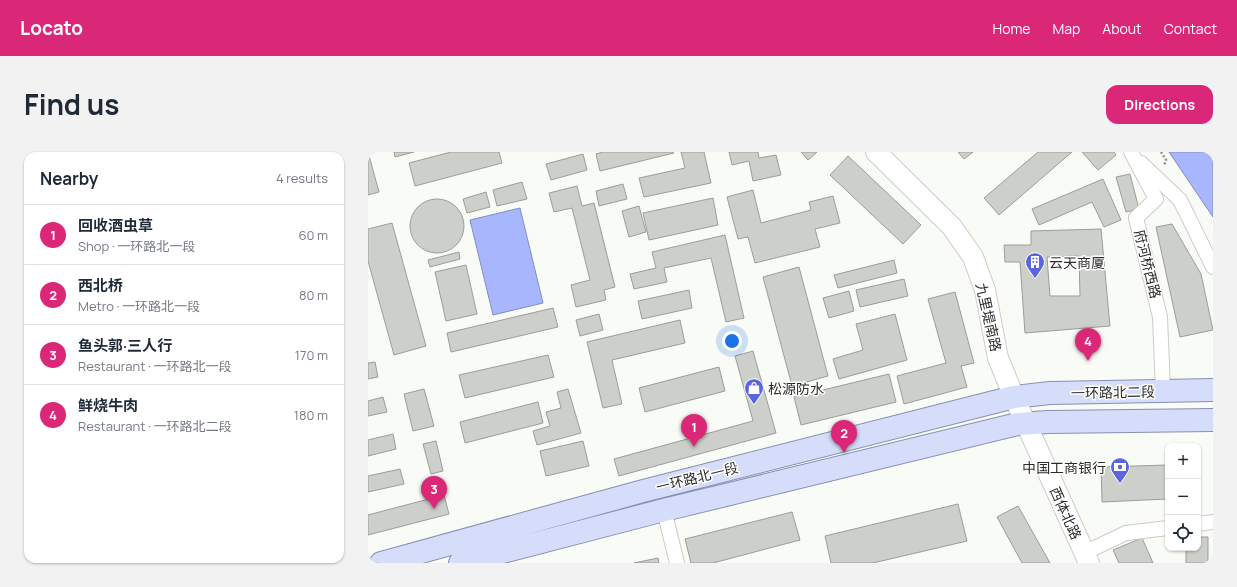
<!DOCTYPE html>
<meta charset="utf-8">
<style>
body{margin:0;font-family:Manrope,"Noto Sans SC",sans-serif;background:#f2f2f3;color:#1f2937}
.controls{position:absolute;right:12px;bottom:12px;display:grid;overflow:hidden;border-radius:8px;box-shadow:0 1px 3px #0004}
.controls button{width:36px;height:36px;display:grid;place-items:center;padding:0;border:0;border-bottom:1px solid #e0e1e3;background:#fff;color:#1f2937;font:20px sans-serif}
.you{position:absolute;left:364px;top:189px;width:14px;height:14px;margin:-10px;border:3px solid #fff;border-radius:50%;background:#1a73e8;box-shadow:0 0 0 6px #1a73e833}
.badge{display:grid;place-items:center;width:26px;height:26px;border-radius:50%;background:#db2777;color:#fff;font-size:13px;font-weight:700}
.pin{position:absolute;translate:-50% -33px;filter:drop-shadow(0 1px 2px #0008)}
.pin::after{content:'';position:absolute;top:21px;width:14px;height:12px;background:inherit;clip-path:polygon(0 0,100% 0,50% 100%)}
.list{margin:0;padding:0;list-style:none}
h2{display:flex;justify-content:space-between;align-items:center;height:52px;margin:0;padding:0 16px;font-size:17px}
h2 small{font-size:13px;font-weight:400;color:#747a83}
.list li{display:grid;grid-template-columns:26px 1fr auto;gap:12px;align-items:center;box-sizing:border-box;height:60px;padding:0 16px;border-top:1px solid #e0e1e3}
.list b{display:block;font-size:15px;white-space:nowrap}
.list p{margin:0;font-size:13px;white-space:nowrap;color:#747a83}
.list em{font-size:13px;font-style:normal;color:#747a83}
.icon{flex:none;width:22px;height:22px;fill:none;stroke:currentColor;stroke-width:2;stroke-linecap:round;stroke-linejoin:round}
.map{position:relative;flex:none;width:845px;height:411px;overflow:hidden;border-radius:12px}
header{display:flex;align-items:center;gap:24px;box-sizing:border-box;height:56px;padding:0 20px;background:#db2777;color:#fff}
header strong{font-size:19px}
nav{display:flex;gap:22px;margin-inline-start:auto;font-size:14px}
.intro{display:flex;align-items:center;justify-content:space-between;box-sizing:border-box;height:96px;padding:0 24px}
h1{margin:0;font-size:28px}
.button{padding:10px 18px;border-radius:12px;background:#db2777;color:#fff;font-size:14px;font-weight:700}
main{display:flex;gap:24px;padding:0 24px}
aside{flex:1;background:#fff;border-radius:12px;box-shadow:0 1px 3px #0004}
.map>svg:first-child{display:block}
.water{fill:#a8b7fd;stroke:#828dbe}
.building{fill:#cdcfca;stroke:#9b9d99;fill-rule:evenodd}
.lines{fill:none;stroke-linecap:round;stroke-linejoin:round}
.street-casing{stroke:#cbcdc8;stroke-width:16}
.secondary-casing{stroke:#cbcdc8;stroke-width:22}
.primary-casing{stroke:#8890af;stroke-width:24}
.path{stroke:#91928f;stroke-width:2.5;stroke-dasharray:2 2;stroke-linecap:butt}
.street{stroke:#fff;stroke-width:14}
.secondary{stroke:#fff;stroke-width:20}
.primary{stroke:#d6ddfa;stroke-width:22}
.labels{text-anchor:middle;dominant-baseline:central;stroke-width:3;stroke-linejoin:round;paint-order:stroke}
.poi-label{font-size:14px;fill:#2b2b2a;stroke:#fff;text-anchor:start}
.street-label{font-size:14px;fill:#2b2b2a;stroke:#fff}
</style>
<header>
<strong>Locato</strong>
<nav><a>Home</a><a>Map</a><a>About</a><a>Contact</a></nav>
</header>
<div class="intro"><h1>Find us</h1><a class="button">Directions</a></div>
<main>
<aside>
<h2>Nearby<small>4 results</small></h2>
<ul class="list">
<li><span class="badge">1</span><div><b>回收酒虫草</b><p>Shop · 一环路北一段</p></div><em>60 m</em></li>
<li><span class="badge">2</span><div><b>西北桥</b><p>Metro · 一环路北一段</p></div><em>80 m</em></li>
<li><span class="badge">3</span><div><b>鱼头郭·三人行</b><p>Restaurant · 一环路北一段</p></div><em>170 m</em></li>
<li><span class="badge">4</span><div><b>鲜烧牛肉</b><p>Restaurant · 一环路北二段</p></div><em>180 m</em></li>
</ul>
</aside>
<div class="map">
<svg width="845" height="411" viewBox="0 0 845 411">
<rect width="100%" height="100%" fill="#f9fbf6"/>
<path class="water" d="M801,0H845V65Z
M152,56L175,151L125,163L102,68Z"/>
<path class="building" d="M0,0L11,40L0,43Z
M26,0H46L27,5Z
M83,0H131L134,11L47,34L41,11Z
M235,0H305L306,1L232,19L228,2Z
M313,0H336L343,31L276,45L271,26L317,16Z
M361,0H390L391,6L408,3L413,23L385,29L381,9L364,13Z
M433,0H449L440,8Z
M590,0H605L596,7Z
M670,0H704L631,63L616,46Z
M714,0H746L748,3L730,18Z
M215,2L219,18L183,28L178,12Z
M480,4L553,73L535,92L462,23Z
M762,22L771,57L758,60L748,25Z
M735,27L753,68L736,75L724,50L671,73L664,57Z
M154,30L159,47L129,54L125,38Z
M255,32L259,47L231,54L228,39Z
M209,34L214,54L226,51L247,135L236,138L238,148L208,155L203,133L222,128L204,56L186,60L181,41Z
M385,38L393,71L443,58L441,50L465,44L472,71L447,77L452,95L387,111L380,85L370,87L359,45Z
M118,40L122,55L99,61L95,47Z
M345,46L350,73L281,88L275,61Z
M42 74a27 27 0 1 1 54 0a27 27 0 1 1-54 0Z
M271,54L278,80L261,85L254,59Z
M24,71L58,194L26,203L0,109V77Z
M804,72L833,122L845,178L812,185L788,75Z
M733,77L742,174L657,181L652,110H637L636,93H663V79ZM711,104L712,144H682L679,105Z
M357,83L376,166L358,170L343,106L296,116L299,130L266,137L262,122L288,116L284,100Z
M91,100L92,107L62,115L60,108Z
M526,108L529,121L470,136L466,123Z
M98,113L109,162L78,169L67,120Z
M431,115L460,224L424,234L395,125Z
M536,127L540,144L492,155L488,138Z
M321,138L324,156L274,167L270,149Z
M481,139L486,159L461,166L455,146Z
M587,140L606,211L593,214L599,235L536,252L529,224L578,211L560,147Z
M185,156L190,175L83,200L79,181Z
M231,162L235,178L212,184L208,168Z
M527,162L539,208L471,227L465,207L495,198L488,172Z
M312,168L317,191L244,208L254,252L235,256L219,190Z
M385,199L408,281L251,324L246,307L385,269L367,204Z
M180,203L186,225L97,246L91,223Z
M7,210L10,225L0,227V211Z
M351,215L357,239L277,260L271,236Z
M521,222L528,250L433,273L426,245Z
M56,237L66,274L45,279L36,242Z
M200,237L213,281L169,293L165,279L182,274L178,260L193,256L189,240Z
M15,245L19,260L0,264V249Z
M170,250L175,271L97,291L92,270Z
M25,282L28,297L0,304V288Z
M68,289L75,319L63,322L55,292Z
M215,289L221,314L178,324L172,299Z
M800,313V347L734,350L733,315Z
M32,317L36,332L0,340V324Z
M76,343L81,362L0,383V363Z
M590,352L599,389L505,411H463L457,384Z
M650,354L682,411H654L629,365Z
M424,360L432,388L345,411H323L317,387Z
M830,385H840V411H818V396H830Z
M774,386L785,411H751L745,398Z
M290,406L291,411H266Z"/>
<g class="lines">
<defs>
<path id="street" d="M763,0L788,47L768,66L792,165L795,239
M773,11L812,48L845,115
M296,358L309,411
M830,372L845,370
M716,401L758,381L800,376"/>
<path id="secondary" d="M508,0L584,75L605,105L617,138L630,206L646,245L721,411"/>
<path id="primary" d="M13,411L275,339L646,245L682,241L845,238
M92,411L296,358L650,272L680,270L845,268"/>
</defs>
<use href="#street" class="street-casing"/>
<use href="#secondary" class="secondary-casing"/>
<use href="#primary" class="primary-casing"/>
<path class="path" d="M793,0L798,8L796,14"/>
<use href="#street" class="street"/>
<use href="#secondary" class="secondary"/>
<use href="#primary" class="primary"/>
</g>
<defs>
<symbol id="building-pin" viewBox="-11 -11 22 30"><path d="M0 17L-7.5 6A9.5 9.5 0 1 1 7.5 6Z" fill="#5966dd" stroke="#fff"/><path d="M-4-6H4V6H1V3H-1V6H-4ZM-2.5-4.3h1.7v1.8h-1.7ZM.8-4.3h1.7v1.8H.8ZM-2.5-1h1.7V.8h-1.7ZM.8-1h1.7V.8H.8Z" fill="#fff"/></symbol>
<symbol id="shop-pin" viewBox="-11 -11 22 30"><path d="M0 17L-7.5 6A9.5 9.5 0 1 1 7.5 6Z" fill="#5966dd" stroke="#fff"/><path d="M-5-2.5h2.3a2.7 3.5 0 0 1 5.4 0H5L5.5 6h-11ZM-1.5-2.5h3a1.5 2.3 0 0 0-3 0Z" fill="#fff"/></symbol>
<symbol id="bank-pin" viewBox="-11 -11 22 30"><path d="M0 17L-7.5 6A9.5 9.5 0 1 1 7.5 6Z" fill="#5966dd" stroke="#fff"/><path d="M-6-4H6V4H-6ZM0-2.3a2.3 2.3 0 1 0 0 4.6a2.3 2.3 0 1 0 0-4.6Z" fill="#fff"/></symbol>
</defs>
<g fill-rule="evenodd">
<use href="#building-pin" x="656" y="99" width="22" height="30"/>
<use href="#shop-pin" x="375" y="225" width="22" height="30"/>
<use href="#bank-pin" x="741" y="304" width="22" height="30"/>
</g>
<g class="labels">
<g class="poi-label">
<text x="681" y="110">云天商厦</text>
<text x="400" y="236">松源防水</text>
<text x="738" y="315" text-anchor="end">中国工商银行</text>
</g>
<g class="street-label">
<text transform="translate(780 112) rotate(76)">府河桥西路</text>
<text transform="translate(621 165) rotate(77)">九里堤南路</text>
<text transform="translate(745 240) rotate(-1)">一环路北二段</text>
<text transform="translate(329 325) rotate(-14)">一环路北一段</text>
<text transform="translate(698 361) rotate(66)">西体北路</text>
</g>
</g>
</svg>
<div class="controls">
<button>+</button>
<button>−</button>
<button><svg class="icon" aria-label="locate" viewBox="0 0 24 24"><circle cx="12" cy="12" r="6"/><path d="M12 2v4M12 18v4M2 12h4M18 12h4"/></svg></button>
</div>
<div class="you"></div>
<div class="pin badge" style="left:326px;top:295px">1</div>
<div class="pin badge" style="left:476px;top:301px">2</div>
<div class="pin badge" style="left:66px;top:357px">3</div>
<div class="pin badge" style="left:720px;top:209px">4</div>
</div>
</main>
